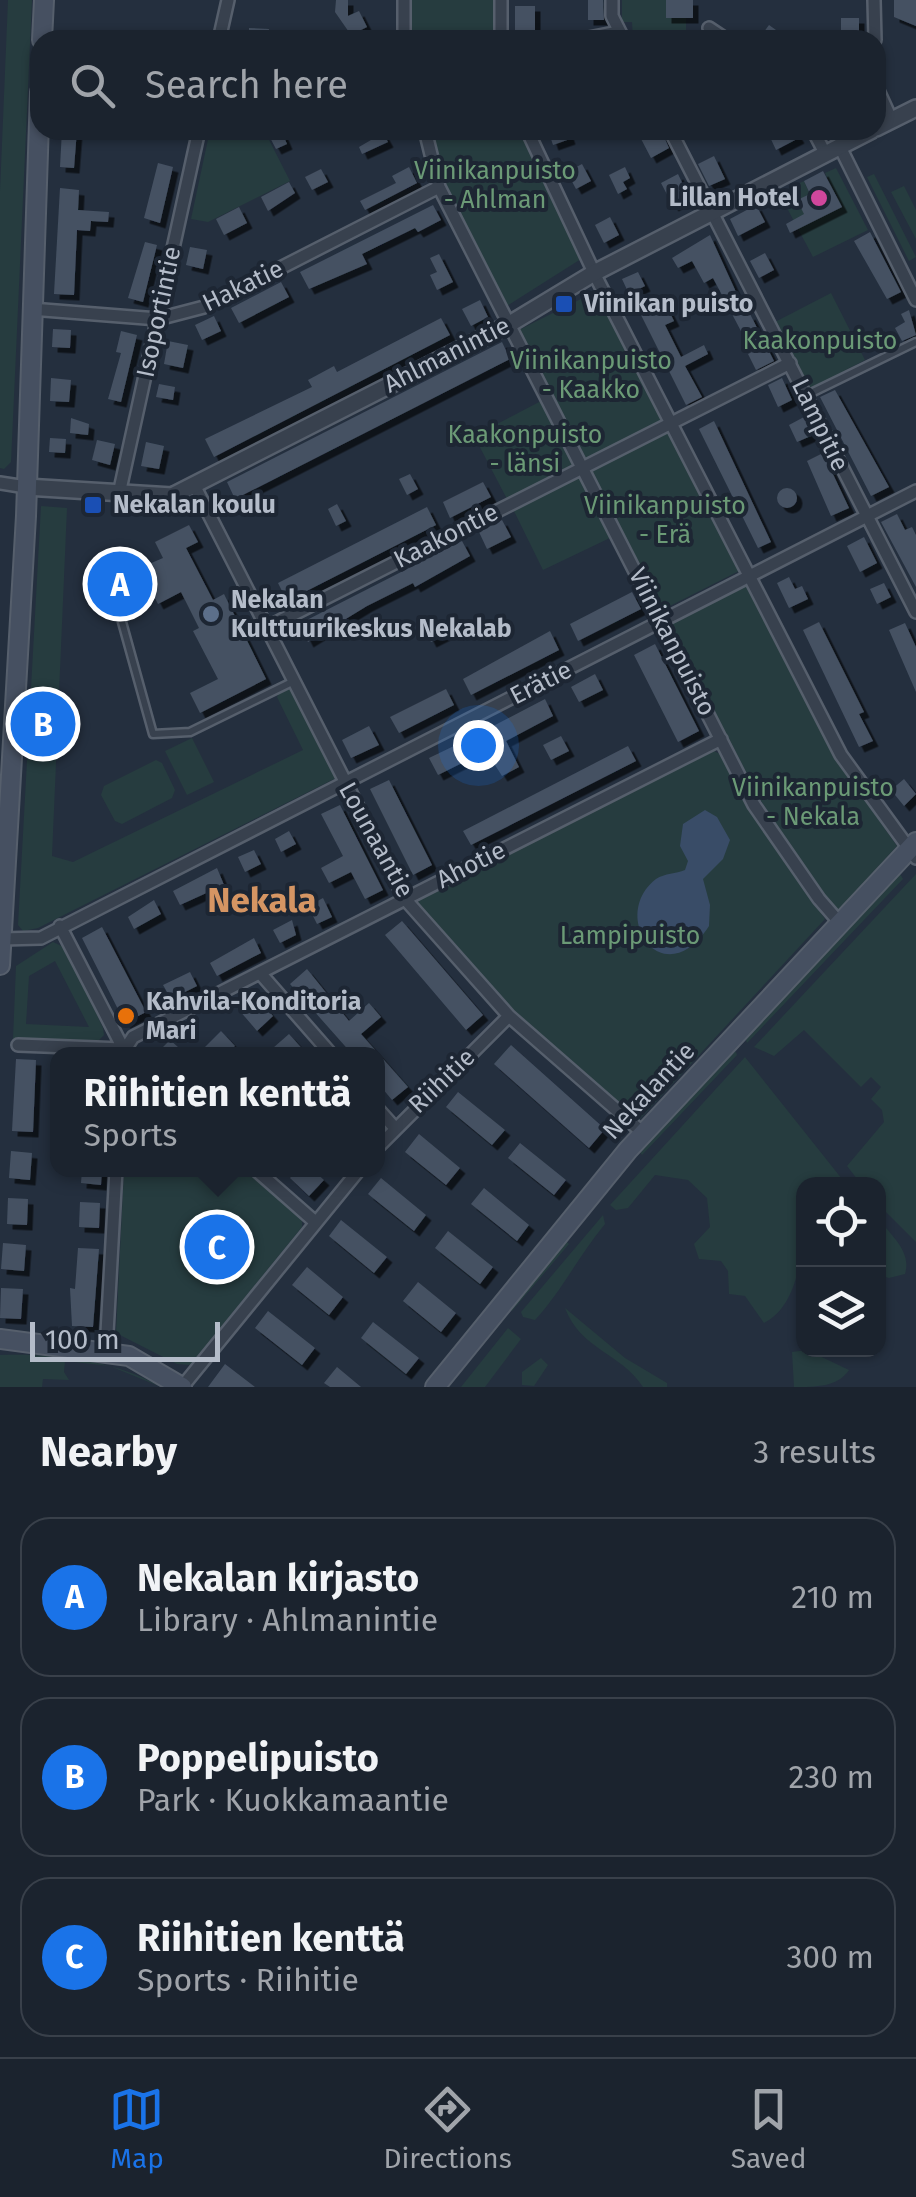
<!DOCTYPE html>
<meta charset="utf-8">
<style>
body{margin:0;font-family:"Fira Sans",sans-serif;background:#242b36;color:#f1f3f6}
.controls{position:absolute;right:30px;bottom:30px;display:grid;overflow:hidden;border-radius:20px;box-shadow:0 2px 8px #0004}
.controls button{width:90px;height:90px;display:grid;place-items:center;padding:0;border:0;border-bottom:2px solid #39404a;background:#1b232e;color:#f1f3f6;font:50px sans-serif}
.scale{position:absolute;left:30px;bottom:25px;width:190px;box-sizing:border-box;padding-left:10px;border:5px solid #b4bcc9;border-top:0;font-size:28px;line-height:35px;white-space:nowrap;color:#b4bcc9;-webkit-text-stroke:8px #1d2633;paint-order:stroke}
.you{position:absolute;left:478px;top:745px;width:35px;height:35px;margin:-25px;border:8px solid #fff;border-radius:50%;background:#1a73e8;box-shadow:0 0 0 15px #1a73e833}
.badge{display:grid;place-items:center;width:65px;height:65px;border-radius:50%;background:#1a73e8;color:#fff;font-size:32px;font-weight:700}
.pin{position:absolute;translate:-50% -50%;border:5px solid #fff;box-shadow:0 2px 10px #0006}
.popup{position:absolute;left:50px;top:1047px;width:335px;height:130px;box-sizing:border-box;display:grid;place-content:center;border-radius:20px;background:#1b232e;filter:drop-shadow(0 2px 8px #0005);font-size:32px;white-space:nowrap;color:#a0a4aa}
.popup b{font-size:38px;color:#f1f3f6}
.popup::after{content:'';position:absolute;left:50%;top:100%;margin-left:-20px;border:20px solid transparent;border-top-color:#1b232e}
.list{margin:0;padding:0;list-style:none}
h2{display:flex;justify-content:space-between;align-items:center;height:130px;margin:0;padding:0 40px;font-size:42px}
h2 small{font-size:32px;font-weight:400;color:#a0a4aa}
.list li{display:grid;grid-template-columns:65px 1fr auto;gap:30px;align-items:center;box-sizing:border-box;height:160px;margin:0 20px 20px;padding:0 20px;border:2px solid #39404a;border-radius:30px}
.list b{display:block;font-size:38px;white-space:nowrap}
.list p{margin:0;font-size:32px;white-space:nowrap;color:#a0a4aa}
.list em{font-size:32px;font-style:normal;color:#a0a4aa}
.icon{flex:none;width:55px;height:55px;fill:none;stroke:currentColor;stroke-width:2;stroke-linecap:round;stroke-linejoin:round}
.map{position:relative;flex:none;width:916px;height:1387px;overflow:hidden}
.search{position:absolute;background:#1b232e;box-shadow:0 2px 8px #0004;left:30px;right:30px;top:30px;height:110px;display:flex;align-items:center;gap:25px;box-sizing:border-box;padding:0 35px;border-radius:30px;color:#a0a4aa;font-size:38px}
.sheet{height:670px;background:#1b232e}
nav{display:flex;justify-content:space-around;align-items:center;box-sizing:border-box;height:140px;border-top:2px solid #39404a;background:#1b232e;font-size:28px;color:#a0a4aa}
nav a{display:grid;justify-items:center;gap:5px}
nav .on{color:#1a73e8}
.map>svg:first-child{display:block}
.green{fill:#263c3f;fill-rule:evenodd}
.water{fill:#394c67}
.building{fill:#455162;filter:url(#shadow)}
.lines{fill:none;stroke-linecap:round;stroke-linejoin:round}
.service-casing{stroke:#565f6c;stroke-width:11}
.minor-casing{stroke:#565f6c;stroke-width:16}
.tertiary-casing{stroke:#565f6c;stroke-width:20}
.secondary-casing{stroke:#565f6c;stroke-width:22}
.service{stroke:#38414e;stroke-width:6}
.minor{stroke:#38414e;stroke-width:11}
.tertiary{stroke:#38414e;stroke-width:15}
.secondary{stroke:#465061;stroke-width:18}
.hotel-dot{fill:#d1479c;stroke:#1d2633;stroke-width:4}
.transit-dot{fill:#1a4fb4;stroke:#1d2633;stroke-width:4}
.service-dot{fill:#5c6f8a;stroke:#1d2633;stroke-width:4}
.food-dot{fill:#e8710a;stroke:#1d2633;stroke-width:4}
.labels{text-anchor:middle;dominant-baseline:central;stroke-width:8;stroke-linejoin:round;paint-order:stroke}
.park-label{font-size:25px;fill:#6b9a76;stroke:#1d2633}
.poi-label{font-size:25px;font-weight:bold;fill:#b4bcc9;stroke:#1d2633;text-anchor:start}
.street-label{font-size:25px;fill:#b4bcc9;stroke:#1d2633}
.district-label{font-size:35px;font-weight:bold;fill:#d59563;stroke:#1d2633}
</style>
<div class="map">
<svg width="916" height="1387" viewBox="0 0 916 1387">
<defs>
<filter id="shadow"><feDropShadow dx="5.5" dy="5.5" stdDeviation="0" flood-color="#0009"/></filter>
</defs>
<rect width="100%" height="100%" fill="#242f3e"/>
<path class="green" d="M8,0H32L11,462L4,469L0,468V191Z
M409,0H495V40H410Z
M622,0H666V18H686V35L708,31L701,40H633L632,22H622Z
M210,130H264L290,181L208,222L191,219Z
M431,130H521L581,259L507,306L445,185Z
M836,168L868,230L813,257L779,193L804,181L810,194L797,201L810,223L841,207L825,173Z
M874,174L916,257L909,261L867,177Z
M904,186L916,210V239L891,192Z
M597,291L663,421L585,461L519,330Z
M831,293L865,360L809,389L775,322Z
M543,400L576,464L507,499L474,436Z
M668,430L739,571L662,610L591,469Z
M581,473L612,537L543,570L512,507Z
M41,506L67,508L52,856L73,862L303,750L277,697L287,682L336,778L38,928L23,931L18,925Z
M749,584L838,761L897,846L837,911L770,818L670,625Z
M192,738L214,782L187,795L165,751Z
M710,749L722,755L751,812L825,919L639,1120L508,1005L418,904L420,897Z
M156,760L162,763L175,790L172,798L122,824L115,821L101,795L104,786Z
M900,874L903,879L747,1043L745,1037Z
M916,874V1242L879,1205L878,1184H861L847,1166L884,1122L882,1110L871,1099L881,1087L871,1077L861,1087L804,1030L774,1056L754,1047Z
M53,942L66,948L103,1028L104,1035L96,1043L13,1039L16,966ZM55,961L89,1027L26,1024L29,976Z
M736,1052L737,1055L642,1155L639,1151L730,1053Z
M745,1057L846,1184H804C804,1227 806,1302 764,1323L745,1296L729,1294L728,1271L721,1261L699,1259L694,1244L710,1227L707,1198L688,1180L655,1175L628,1208L616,1210L610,1205Z
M124,1170H249L302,1220V1227L190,1365L177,1364L116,1333Z
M603,1215L605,1224C579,1255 562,1291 535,1320L523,1317L521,1312Z
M879,1219C891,1236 912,1251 905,1274L889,1278L879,1275Z
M566,1241L569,1244L512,1311L510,1309Z
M565,1308L625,1358L667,1383V1387H643C620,1352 581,1350 565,1308Z
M508,1328L521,1339L485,1387H461Z
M807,1350L849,1370C838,1387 816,1387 794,1387L792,1352Z
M0,1355C53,1353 115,1360 161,1387L110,1366L65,1361L64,1372L69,1380L43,1379L42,1387H0Z
M541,1358L548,1365L534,1386L522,1385V1372Z"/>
<path class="water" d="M705,810L717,817L730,840L723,859L703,879L710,905L709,926C663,997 608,916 656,879C665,873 676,874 685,870L688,861L680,846L683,824Z"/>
<path class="building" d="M336,0H348V16L359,11L367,27L351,35L335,12Z
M588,0H603L604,20H588Z
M666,0H693V18H666Z
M894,0H916V26L894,17Z
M515,6H535V30H515Z
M841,18H859V40H841Z
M769,25L790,40H758Z
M249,28L269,29L268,40H249Z
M62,130H77L74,168L60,167Z
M266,130H281L287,144L276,149Z
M548,130H567L570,139L553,145Z
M649,130H661L669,148L651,158L639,135Z
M780,130H794L799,138L776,150L769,135Z
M383,133L388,142L362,154L359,147Z
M714,156L725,179L709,186L698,164Z
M158,163L173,167L160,223L144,218Z
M582,164L591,181L576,189L567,172Z
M409,167L417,183L365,210L360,201L396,183L392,176Z
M625,167L630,178L623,182L627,189L618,194L609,175Z
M321,169L328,182L312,190L305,177Z
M823,171L842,207L790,233L786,224L804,214L797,200L810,194L804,181Z
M678,174L689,197L673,206L661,183Z
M289,182L295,193L268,211L261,197Z
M60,188L79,190L78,210L109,212L108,222L91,221L90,231L77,230L74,295L54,294Z
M433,205L441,220L418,232L415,228L362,254L367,264L309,289L300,272Z
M756,205L765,222L738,236L730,219Z
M239,207L247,223L224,235L216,219Z
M610,217L619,235L604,243L595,225Z
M870,232L901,292L887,299L854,241Z
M710,235L747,316L750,314L774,361L756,370L748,354L752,352L713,278L704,283L692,261L678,268L672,258Z
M145,242L157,245L143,302L128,298Z
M190,247L207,250L203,269L186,265Z
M765,253L774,270L759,278L750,261Z
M439,254L453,282L437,290L430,275L437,272L430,258Z
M638,272L645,286L629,294L622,279Z
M281,282L289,297L239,323L231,308Z
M480,300L488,317L471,326L462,309Z
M665,303L674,321L665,325L681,357L704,345L708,354L685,366L702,397L686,405L641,315Z
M909,310L916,335L902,341L895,328L905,322L901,314Z
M214,316L221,331L202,340L195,325Z
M441,318L450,335L214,457L205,439L312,387L308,380L334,366L337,372Z
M53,329L71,330L70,348L52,347Z
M121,331L137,335L121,402L108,399L121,353L116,352Z
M168,341L188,345L183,368L164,364Z
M502,342L510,359L235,499L227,482Z
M51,378L71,380L69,402L50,401Z
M782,378L792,400L778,407L768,385Z
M159,384L175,387L173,400L156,397Z
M835,390L889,487L871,496L820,397Z
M804,417L813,435L797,442L789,425Z
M71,418L89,424L88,435L70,433Z
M714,421L771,542L758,548L699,429Z
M50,438L66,439L65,453L49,452Z
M97,440L115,444L110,465L92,460Z
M146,442L164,446L159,469L141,466Z
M823,453L849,508L831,516L807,461Z
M410,474L418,489L407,495L399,479Z
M483,482L491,497L450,518L443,502Z
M777 498a10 10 0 1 1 20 0a10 10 0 1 1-20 0Z
M337,504L346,521L336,526L328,509Z
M427,507L436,525L287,601L278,583Z
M897,514L905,530L912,527L916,535V587L881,522Z
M502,520L511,537L487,549L479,532Z
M189,525L198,542L186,548L213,600L224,594L266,679L200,713L190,693L218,679L193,631L199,628L181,592L158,604L146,581L108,600L100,585L163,558L155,542Z
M864,537L877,563L860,572L847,546Z
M462,541L470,556L415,587L413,583L367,606L308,642L299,624Z
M789,577L795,589L802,586L808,599L789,608L777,583Z
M884,583L891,597L877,604L870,589Z
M632,592L641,609L578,641L570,624Z
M438,622L445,635L431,642L424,628Z
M819,622L864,712L859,714L873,741L859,747L803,630Z
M905,623L916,647V692L889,630Z
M550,631L559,650L471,695L463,679Z
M655,644L699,731L678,742L634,655Z
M595,674L603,690L579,702L571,687Z
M446,689L454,705L399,733L390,717Z
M545,699L553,716L506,741L519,767L502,776L476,735Z
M369,726L379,745L351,758L342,740Z
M561,736L569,751L551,760L543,745Z
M456,745L464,762L438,775L429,758Z
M628,746L636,761L471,845L463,831Z
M904,779L916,794L904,806L891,790Z
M389,780L432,865L413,875L370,789Z
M340,805L383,890L365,899L351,872L329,883L321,868L343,856L321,814Z
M289,831L296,844L281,852L275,839Z
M254,850L261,864L245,872L238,857Z
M217,868L224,885L180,905L173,891Z
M323,898L332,917L317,924L308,906Z
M154,900L161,914L134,929L128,917Z
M292,920L296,935L280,943L273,930Z
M402,921L483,1015L466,1030L385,935Z
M102,927L146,1012L125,1023L82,938Z
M254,938L261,953L217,976L210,963Z
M307,969L349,1021L369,1003L381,1017L361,1034L408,1087L392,1100L377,1082V1054H352L290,984Z
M190,972L197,986L171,999L163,985Z
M255,995L273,1016L257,1031L239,1010Z
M221,1031L235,1046L226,1054H198Z
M289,1034L307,1054H278L273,1048Z
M170,1040L186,1054H156Z
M511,1045L605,1129L589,1148L494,1064Z
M16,1059L36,1060L33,1132L12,1131Z
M458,1092L505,1130L492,1145L446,1107Z
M419,1134L460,1168L446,1185L405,1152Z
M520,1143L566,1180L554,1195L508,1158Z
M11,1151L32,1153L30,1180L9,1178Z
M82,1170H102L101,1185L81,1183Z
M297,1170H313L324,1180L309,1196L290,1178Z
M381,1178L426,1215L414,1231L368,1194Z
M484,1188L529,1225L517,1241L471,1204Z
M8,1198L28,1199L27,1225L7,1224Z
M80,1202L100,1203L99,1228L79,1227Z
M341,1220L387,1257L374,1273L329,1236Z
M448,1231L493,1267L480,1284L435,1248Z
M3,1243L26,1245L24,1271L1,1269Z
M78,1248L99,1249L93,1327L72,1326L70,1288L75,1289Z
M307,1267L343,1297L329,1315L292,1285Z
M418,1282L456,1313L441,1332L403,1301Z
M1,1288L23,1289L21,1319L0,1318Z
M268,1311L315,1348L302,1365L255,1328Z
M373,1322L419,1358L406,1374L361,1338Z
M225,1364L255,1387H208Z
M337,1367L361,1387H330L324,1383Z"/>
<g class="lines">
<defs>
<path id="service" d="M807,395L916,342
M122,622L153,734L190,732L292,682"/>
<path id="minor" d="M501,0V40
M612,0V16L624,40
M874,0L875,40
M709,28L727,40
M219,40L228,0
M404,40V0
M578,40L619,32
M876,73V86L892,121
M425,130L439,187L754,805L819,899L840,923
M527,130L598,281L841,755L916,858
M670,130L916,612
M813,130L825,153
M839,145L916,300
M31,309L158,319L204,307L439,187
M0,483L26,487
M194,485L405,899L509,1016L643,1133
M119,494L199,130
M264,629L790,363
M60,926L125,1052
M2,939L41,938L916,491
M260,973L331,1054
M18,1045L122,1049
M122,1054L133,1037L721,739
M377,1108L394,1127
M377,1148L509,1016
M256,1170L314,1221
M106,1351L116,1170
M182,1387L359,1170"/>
<path id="tertiary" d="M876,128L916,108
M26,487L172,496L508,325L594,273L872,130"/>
<path id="secondary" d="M42,40L44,0
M0,965L26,516L40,92
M0,1339L129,1356L182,1387
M435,1387L628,1150L916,842"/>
</defs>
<use href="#service" class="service-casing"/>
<use href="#minor" class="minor-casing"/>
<use href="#tertiary" class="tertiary-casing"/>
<use href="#secondary" class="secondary-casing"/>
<use href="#service" class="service"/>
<use href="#minor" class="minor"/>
<use href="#tertiary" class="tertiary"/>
<use href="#secondary" class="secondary"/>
</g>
<circle class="hotel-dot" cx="819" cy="198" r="10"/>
<g class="transit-dot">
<rect x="554" y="294" width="20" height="20" rx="5"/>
<rect x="83" y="495" width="20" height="20" rx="5"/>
</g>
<circle class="service-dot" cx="211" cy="614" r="10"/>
<circle class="food-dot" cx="126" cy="1016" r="10"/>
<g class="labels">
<g class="park-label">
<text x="495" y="171">Viinikanpuisto<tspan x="495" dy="29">- Ahlman</tspan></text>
<text x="820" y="341">Kaakonpuisto</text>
<text x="591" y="361">Viinikanpuisto<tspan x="591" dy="29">- Kaakko</tspan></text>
<text x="525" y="435">Kaakonpuisto<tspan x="525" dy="29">- länsi</tspan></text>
<text x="665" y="506">Viinikanpuisto<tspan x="665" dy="29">- Erä</tspan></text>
<text x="813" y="788">Viinikanpuisto<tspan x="813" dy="29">- Nekala</tspan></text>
<text x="630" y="936">Lampipuisto</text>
</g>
<g class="poi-label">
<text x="799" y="198" text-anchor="end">Lillan Hotel</text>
<text x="584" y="304">Viinikan puisto</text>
<text x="113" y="505">Nekalan koulu</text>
<text x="231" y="600">Nekalan<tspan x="231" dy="29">Kulttuurikeskus Nekalab</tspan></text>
<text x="146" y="1002">Kahvila-Konditoria<tspan x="146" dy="29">Mari</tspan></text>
</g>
<g class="street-label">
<text transform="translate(243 286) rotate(-26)">Hakatie</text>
<text transform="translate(159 312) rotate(-78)">Isoportintie</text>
<text transform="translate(447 355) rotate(-27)">Ahlmanintie</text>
<text transform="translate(820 425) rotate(64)">Lampitie</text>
<text transform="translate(446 536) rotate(-27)">Kaakontie</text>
<text transform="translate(672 642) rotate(63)">Viinikanpuisto</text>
<text transform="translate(541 683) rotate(-27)">Erätie</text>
<text transform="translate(376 840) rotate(61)">Lounaantie</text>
<text transform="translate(471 865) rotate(-27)">Ahotie</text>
<text transform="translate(442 1081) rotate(-44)">Riihitie</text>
<text transform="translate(649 1091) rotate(-47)">Nekalantie</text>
</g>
<g class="district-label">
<text x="262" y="900">Nekala</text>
</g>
</g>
</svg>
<div class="controls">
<button><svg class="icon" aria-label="locate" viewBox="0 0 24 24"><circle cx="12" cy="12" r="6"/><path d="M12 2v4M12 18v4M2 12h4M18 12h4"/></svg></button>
<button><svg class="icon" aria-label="layers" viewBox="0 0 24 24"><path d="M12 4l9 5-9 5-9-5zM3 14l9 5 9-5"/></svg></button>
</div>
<div class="scale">100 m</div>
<div class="you"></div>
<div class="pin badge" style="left:120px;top:584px">A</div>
<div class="pin badge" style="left:43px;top:724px">B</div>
<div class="pin badge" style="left:217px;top:1247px">C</div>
<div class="popup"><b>Riihitien kenttä</b>Sports</div>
<div class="search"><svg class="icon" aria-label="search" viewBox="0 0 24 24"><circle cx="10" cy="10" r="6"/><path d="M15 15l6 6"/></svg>Search here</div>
</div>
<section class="sheet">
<h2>Nearby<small>3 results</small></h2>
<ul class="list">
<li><span class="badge">A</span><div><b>Nekalan kirjasto</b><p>Library · Ahlmanintie</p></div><em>210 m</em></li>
<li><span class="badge">B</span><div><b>Poppelipuisto</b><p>Park · Kuokkamaantie</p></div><em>230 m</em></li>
<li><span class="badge">C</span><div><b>Riihitien kenttä</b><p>Sports · Riihitie</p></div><em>300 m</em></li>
</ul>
</section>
<nav>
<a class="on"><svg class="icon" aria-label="map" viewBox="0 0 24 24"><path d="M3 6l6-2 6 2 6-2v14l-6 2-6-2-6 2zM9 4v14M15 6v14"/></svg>Map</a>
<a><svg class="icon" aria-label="directions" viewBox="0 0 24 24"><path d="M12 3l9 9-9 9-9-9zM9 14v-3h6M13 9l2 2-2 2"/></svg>Directions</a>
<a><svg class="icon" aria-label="saved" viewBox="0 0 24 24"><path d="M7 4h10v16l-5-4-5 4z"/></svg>Saved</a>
</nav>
